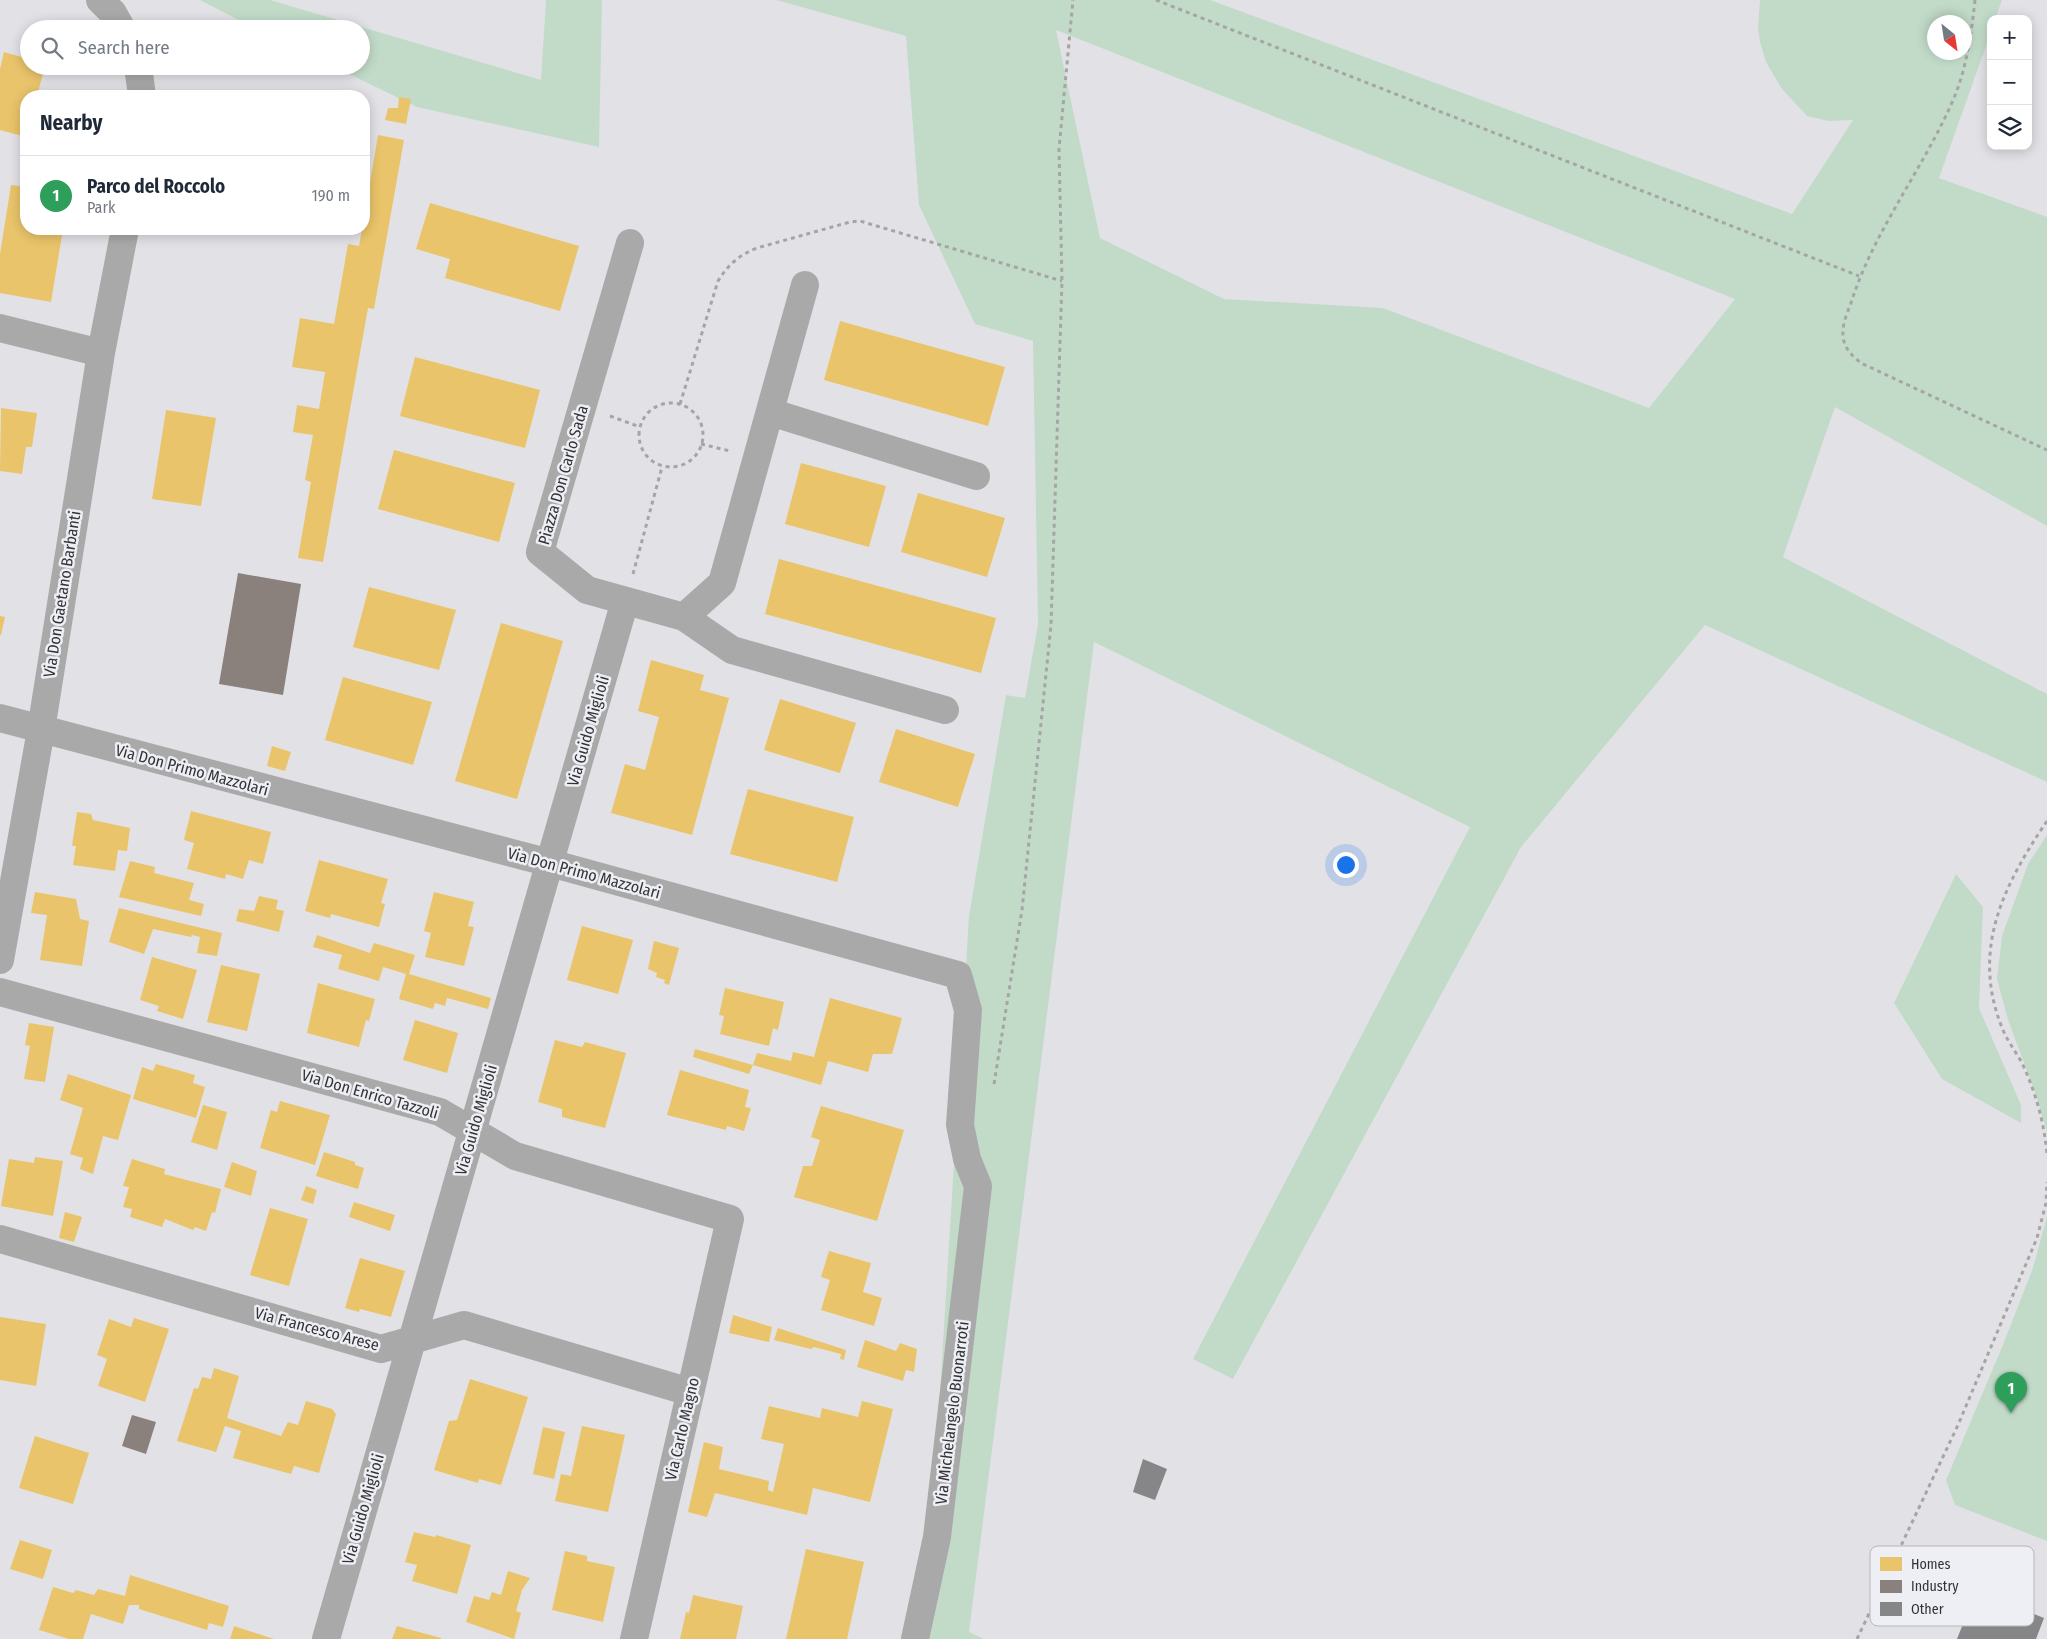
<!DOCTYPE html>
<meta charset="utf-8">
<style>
body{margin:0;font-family:"Fira Sans Condensed",sans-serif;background:#f2f2f3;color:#1f2937}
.controls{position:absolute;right:15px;top:15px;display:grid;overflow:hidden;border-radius:10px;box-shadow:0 2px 12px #0003}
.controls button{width:45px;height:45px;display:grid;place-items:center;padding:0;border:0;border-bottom:1px solid #e0e1e3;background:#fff;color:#1f2937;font:25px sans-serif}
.compass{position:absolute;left:1927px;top:15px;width:45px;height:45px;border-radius:50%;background:#fff;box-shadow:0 2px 12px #0003;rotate:150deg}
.you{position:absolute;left:1345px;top:864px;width:18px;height:18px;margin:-12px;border:4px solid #fff;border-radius:50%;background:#1a73e8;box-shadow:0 0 0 8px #1a73e833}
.badge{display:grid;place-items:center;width:32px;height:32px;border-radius:50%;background:#db2777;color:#fff;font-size:16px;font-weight:700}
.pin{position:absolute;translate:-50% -41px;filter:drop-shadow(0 1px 2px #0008)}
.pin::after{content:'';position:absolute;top:26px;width:18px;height:15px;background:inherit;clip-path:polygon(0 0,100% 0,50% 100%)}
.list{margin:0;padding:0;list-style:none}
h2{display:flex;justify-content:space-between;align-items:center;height:65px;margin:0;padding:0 20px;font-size:21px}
h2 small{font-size:16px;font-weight:400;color:#747a83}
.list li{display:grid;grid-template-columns:32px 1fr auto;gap:15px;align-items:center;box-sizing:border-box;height:80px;padding:0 20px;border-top:1px solid #e0e1e3}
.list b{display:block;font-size:19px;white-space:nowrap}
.list p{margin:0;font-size:16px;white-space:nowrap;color:#747a83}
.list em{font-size:16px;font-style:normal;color:#747a83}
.icon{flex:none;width:28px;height:28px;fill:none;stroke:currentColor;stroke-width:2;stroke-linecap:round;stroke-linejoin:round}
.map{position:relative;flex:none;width:2047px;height:1639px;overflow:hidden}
.search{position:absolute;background:#fff;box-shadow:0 2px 12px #0003;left:20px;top:20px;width:350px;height:55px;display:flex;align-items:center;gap:12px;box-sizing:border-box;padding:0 18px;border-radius:28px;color:#747a83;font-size:19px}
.panel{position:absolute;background:#fff;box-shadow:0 2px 12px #0003;left:20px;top:90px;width:350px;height:145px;border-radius:20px}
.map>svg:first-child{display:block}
.green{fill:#c2dbc9;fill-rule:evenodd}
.homes{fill:#e9c46a}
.industry{fill:#8a817c}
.building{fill:#868688}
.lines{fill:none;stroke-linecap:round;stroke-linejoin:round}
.path{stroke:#a5a5a5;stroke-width:3;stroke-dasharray:4 4;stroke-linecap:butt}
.minor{stroke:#aaa9aa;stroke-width:28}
.labels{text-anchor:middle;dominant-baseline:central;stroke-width:5;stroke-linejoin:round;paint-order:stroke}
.street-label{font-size:16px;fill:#333336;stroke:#edeff5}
.key{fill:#edeff5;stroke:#b5b7bc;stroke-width:1}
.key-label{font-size:14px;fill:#333336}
</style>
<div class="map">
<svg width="2047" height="1639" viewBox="0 0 2047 1639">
<rect width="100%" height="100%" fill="#e2e2e6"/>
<path class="green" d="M200,0H270L541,80L546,0H602L599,147L417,107L333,66H361V29H256Z
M776,0H1210L1792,214L1853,120L1828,121L1807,116L1782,89L1766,62L1760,42L1758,28L1760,0H2002L1995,19H1991V32L1939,178L2047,217V526L1835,407L1783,557L2047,694V782L1705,625L1521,847L1233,1379L1193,1359L1470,827L1094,642L969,1632L984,1639H925L969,916L1006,695L1025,698L1038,624L1033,341L975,324L919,205L906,36ZM1934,22H1964V52H1934ZM1056,30L1735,299L1649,408L1383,308L1224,299L1100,238Z
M2047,835V1132L2036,1095L2008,1020L1997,979L2002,936L2028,864Z
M1956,874L1983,907L1979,1008L2021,1105V1123L1942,1079L1894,1003Z
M2047,1216V1541L1955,1505L1946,1480L2002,1347L2033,1268Z"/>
<path class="homes" d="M4,52L29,59V66H45L37,96H26V137L0,130V69Z
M399,97L411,99L406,124L385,120L388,108H398Z
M378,135L404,140L374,309L368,308L323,562L298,558L311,482L305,480L313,435L293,432L297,405L319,409L325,372L292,367L300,318L334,324L348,244L359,246L362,229H364V219Z
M11,185L26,187V229H63L51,302L0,293V254Z
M430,203L579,246L560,311L445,278L450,259L416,249Z
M840,321L1005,367L988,426L824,380Z
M415,357L540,390L525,448L400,416Z
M1,408L37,413L32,447H26L22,474L0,471Z
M166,410L216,418L201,506L152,499Z
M394,450L515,483L499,542L378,509Z
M801,463L886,486L869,547L785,524Z
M918,493L1005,518L987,577L901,552Z
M779,559L996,618L981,673L765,614Z
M369,587L456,610L439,670L353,647Z
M0,616L5,617L1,635H0Z
M501,623L563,641L517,799L455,781Z
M651,660L704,675L700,690L729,698L692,835L611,813L625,764L645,770L659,717L638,711Z
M343,677L432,702L413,765L325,740Z
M780,699L856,723L840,773L764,750Z
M896,729L975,754L958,807L879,782Z
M272,746L291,752L285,771L267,766Z
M748,789L854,817L837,882L730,854Z
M191,811L271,832L263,864L249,860L243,879L226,874L225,879L187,869L194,843L184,840Z
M77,812L91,814L93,820L130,828L127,851L118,850L115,871L73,865L76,846H72Z
M319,860L388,879L381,903L385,904L379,927L331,914L330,918L305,911Z
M130,861L155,867L154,873L194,883L189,900L204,904L201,916L119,897Z
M35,892L76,899L80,919L89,921L82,966L40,960L47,915L31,913Z
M434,892L474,902L468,926L474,927L464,966L425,957L431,933L424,931Z
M259,896L278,900L276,909L284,911L279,932L236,921L239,909L254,911Z
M119,908L222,933L217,956L197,953L200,937L192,935L191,937L153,929L144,954L109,942Z
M582,926L633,940L618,994L567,980Z
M317,935L370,953L374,943L415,955L409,974L491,998L488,1009L447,998L445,1006L435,1003L433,1009L399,999L406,974L383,967L379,981L338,969L342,955L313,947Z
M654,941L679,948L669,985L664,983L665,980L656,977L657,973L648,969Z
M152,957L197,970L183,1019L157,1011L159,1006L140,1000Z
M221,965L260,974L247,1031L207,1022Z
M318,983L375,999L369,1021L366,1020L359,1047L307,1033Z
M725,988L784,1002L778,1030L773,1028L769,1046L720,1034L724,1016L719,1015Z
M830,998L902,1018L892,1054H873L868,1072L828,1061L821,1085L753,1065L757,1053L791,1061L793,1052L814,1057Z
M415,1020L458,1033L447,1073L403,1060Z
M29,1023L54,1027L45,1082L24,1079L30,1046L25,1045Z
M555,1040L582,1047L585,1042L626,1053L605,1128L562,1117V1109L538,1102Z
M695,1049L753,1065L749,1074L693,1057Z
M156,1064L195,1075L193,1083L205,1087L196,1118L133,1099L142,1067L153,1071Z
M680,1070L749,1090L745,1107L751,1108L744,1131L727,1126L726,1130L667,1115Z
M68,1074L131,1095L118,1140L103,1136L93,1174L80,1169L83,1158L70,1154L83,1108L60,1100Z
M280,1101L330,1115L315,1165L260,1148L271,1110L277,1112Z
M203,1105L227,1112L217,1150L191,1142Z
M821,1106L904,1130L877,1221L794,1197L803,1166H812L820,1140L811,1137Z
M324,1152L355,1162V1165L364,1168L358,1189L316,1176Z
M35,1157L63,1161L53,1216L1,1206L9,1159L34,1163Z
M132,1159L165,1169L164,1174L221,1189L215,1213L212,1212L206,1231L195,1227L193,1230L165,1219L162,1227L130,1217L132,1209L123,1207L129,1187L123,1186Z
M232,1162L257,1171L251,1196L224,1187Z
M306,1186L317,1190L313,1204L301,1200Z
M354,1202L395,1215L390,1231L349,1217Z
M270,1208L308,1219L289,1286L250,1275Z
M65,1212L82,1217L74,1242L59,1238Z
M829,1251L871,1263L863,1292L882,1298L874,1326L821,1310L830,1280L821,1277Z
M360,1258L405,1271L391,1317L360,1309L359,1312L345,1308Z
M733,1315L772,1327L769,1342L729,1333Z
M0,1317L46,1324L36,1386L0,1380Z
M134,1318L169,1329L145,1402L98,1386L107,1359L97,1355L109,1319L131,1327Z
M778,1328L846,1350L844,1360L840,1359L841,1354L814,1347L811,1349L774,1340Z
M865,1340L896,1351L900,1343L917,1349L914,1372L906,1370L903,1381L857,1367Z
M214,1368L239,1376L227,1418L281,1436L288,1422L298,1425L306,1401L332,1409L336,1414L319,1473L294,1466L291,1474L233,1458L241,1431L225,1426L216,1452L177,1441L194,1388L198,1389L202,1377L211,1379Z
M470,1379L528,1397L501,1485L479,1479L478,1483L434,1470L449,1421L457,1420Z
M862,1401L893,1409L870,1502L813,1488L807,1515L715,1493L707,1517L688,1512L704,1442L723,1447L719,1469L769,1481L768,1490L773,1492L784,1444L761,1439L769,1406L820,1418L822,1408L858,1417Z
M582,1426L625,1435L608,1512L555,1501L561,1474L571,1476Z
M543,1427L565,1432L554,1479L533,1474Z
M35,1436L89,1453L73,1504L19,1488Z
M414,1532L435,1537L436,1535L471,1545L457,1594L412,1581L417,1565L405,1562Z
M20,1540L52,1550L43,1579L10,1569Z
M806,1549L864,1562L847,1639H786Z
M565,1551L587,1556V1561L615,1567L603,1622L552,1610Z
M508,1571L530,1578L522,1590L516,1611L521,1613L514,1639L466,1622L474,1596L489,1600L492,1592L501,1595Z
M130,1575L229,1606L223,1627L209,1623L207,1630L139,1609V1605H129L123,1624L91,1614L83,1639H69L39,1630L53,1587L73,1593L76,1590L94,1595L98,1589L125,1596Z
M693,1595L743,1606L736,1639H680L686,1612L689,1613Z
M234,1626L274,1639H230Z
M397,1626L441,1638V1639H392Z"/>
<path class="industry" d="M238,573L301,584L283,695L219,684Z
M132,1415L156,1422L146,1454L122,1446Z"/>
<path class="building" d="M1143,1459L1167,1469L1155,1500L1133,1492Z
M1976,1591L2044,1618L2036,1639H1957Z"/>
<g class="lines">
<path class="path" d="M1156,0L1859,276
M1975,0C1971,37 1966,73 1950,107C1920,173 1873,233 1851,303C1847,313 1842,325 1843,336C1844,348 1852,356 1861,363L2047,450
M639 435a32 32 0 1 1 64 0a32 32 0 1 1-64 0Z
M680,404L718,281C728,265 739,255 757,248L850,222L860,221L1062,281
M610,416L640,427
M701,444L730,451
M633,574L662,467
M2047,821C2003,886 1970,951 2003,1030C2008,1042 2016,1052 2022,1063C2036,1093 2044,1122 2047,1154
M994,1084L1022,910L1051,625L1062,281L1059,149L1073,0
M1857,1639L1958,1425L2037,1238L2046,1203L2047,1182"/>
<path class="minor" d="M100,0L113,13L122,29
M138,66L142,96
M630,243L540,552L587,590L684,617L722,583L805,285
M0,328L101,353
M770,412L976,476
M684,617L732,650L945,710
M0,718L550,863L958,975L968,1010L960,1125L967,1159L978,1186L937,1537L915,1639
M0,960L41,730L101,353L125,229
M0,992L440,1112L515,1156L730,1219L634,1639
M0,1239L381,1349L464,1325L690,1392
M326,1639L625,601"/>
</g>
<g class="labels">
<g class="street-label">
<text transform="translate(563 475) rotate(-74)">Piazza Don Carlo Sada</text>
<text transform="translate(62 594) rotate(-81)">Via Don Gaetano Barbanti</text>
<text transform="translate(588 731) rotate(-74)">Via Guido Miglioli</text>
<text transform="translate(192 770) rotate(15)">Via Don Primo Mazzolari</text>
<text transform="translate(584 873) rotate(15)">Via Don Primo Mazzolari</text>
<text transform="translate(370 1094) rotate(16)">Via Don Enrico Tazzoli</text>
<text transform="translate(476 1120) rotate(-74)">Via Guido Miglioli</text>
<text transform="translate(317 1329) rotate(15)">Via Francesco Arese</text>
<text transform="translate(952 1413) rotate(-83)">Via Michelangelo Buonarroti</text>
<text transform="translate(682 1429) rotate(-77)">Via Carlo Magno</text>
<text transform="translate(363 1509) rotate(-74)">Via Guido Miglioli</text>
</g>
</g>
<rect x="1870" y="1546" width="164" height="80" rx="8" class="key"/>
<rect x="1880" y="1557" width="22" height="14" fill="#e9c46a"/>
<rect x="1880" y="1580" width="22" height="13" fill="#8a817c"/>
<rect x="1880" y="1602" width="22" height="14" fill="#868688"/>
<g class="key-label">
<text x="1911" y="1569">Homes</text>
<text x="1911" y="1591">Industry</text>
<text x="1911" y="1614">Other</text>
</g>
</svg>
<div class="controls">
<button>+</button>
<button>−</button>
<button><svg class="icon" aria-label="layers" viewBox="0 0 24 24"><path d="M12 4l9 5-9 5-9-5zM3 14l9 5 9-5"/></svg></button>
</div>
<svg class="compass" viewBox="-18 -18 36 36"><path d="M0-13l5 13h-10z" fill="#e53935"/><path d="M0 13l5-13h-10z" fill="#747a83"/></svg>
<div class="you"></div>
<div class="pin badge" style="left:2011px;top:1413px;background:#2e9e5b">1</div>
<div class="search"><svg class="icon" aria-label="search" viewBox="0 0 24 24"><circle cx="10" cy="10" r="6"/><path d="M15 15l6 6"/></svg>Search here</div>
<section class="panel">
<h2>Nearby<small></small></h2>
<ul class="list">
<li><span class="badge" style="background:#2e9e5b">1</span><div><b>Parco del Roccolo</b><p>Park</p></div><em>190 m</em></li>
</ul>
</section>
</div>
